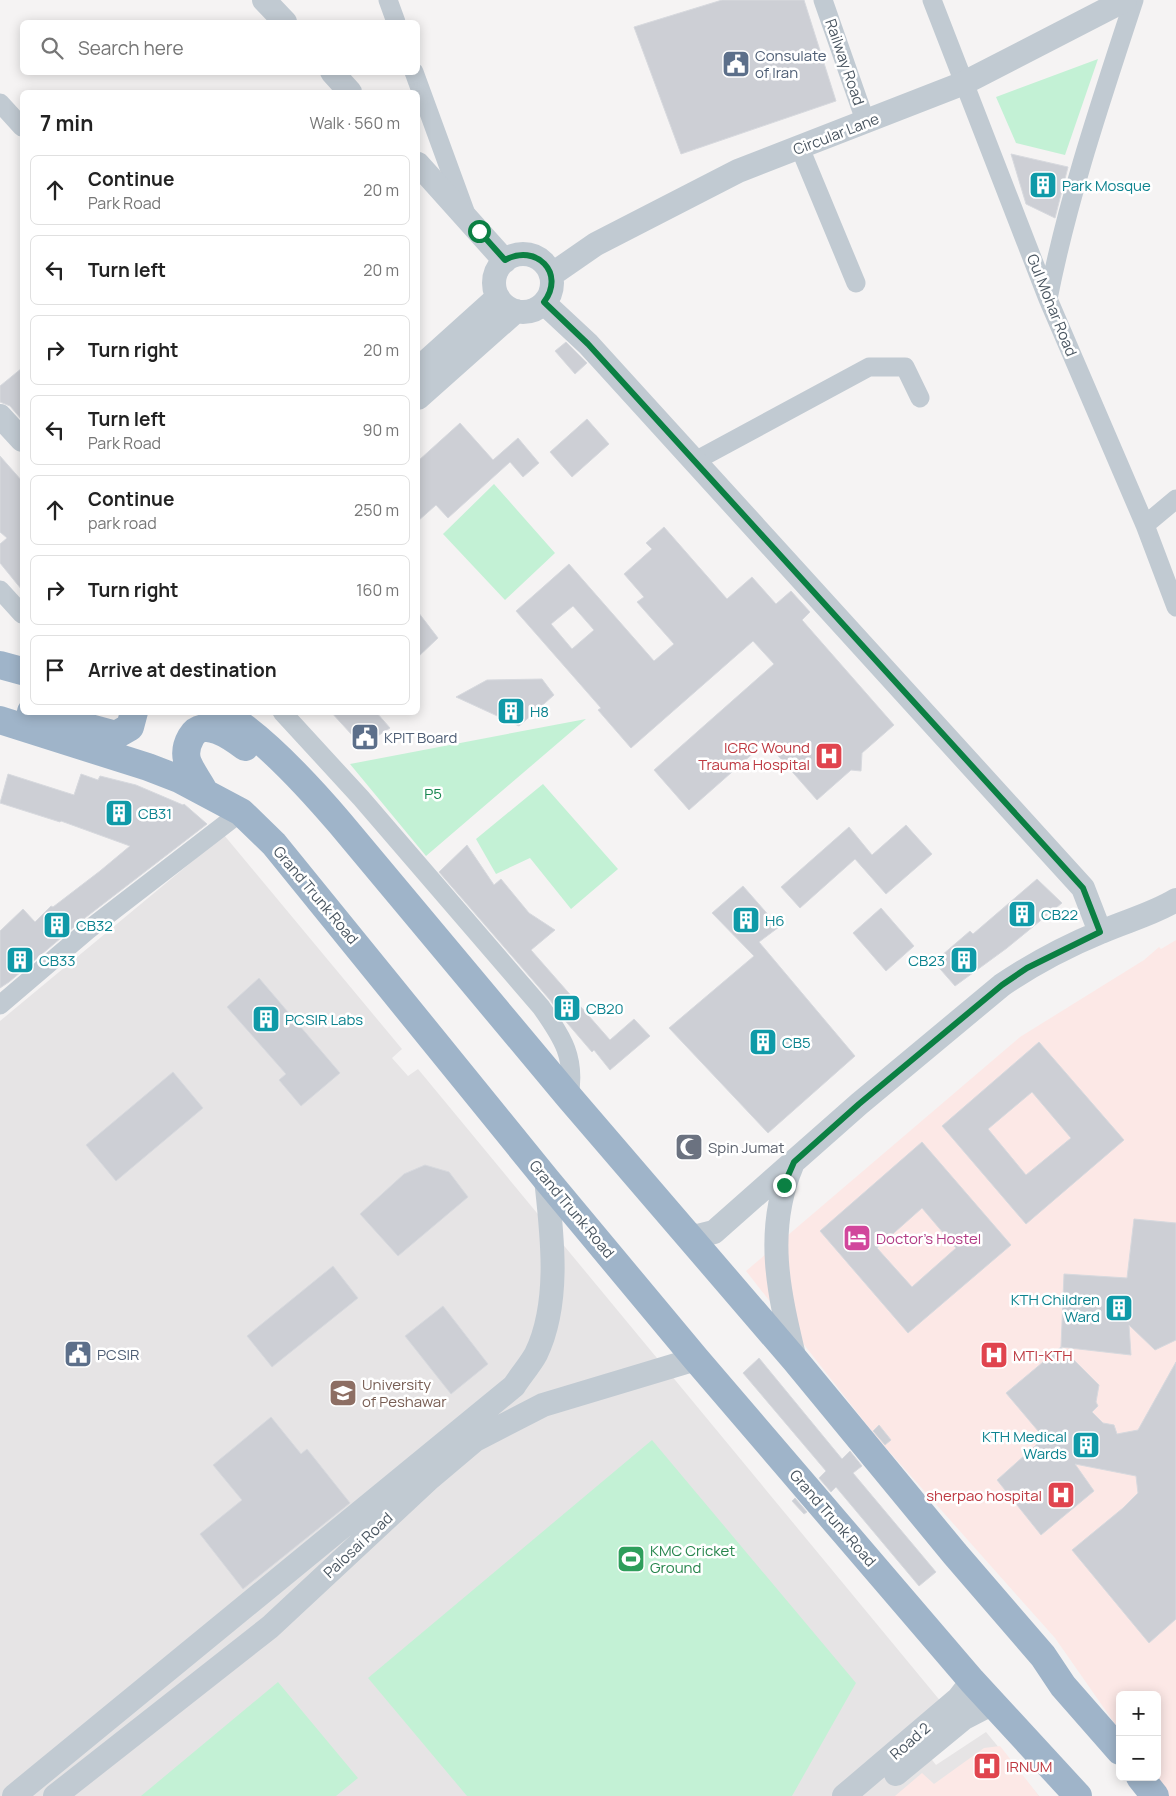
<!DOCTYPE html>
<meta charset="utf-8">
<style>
body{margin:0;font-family:Manrope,sans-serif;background:#f2f2f2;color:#222}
.controls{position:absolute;right:15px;bottom:15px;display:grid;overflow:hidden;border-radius:8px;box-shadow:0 2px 12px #0003}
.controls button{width:45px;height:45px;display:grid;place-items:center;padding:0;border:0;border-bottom:1px solid #e0e0e0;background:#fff;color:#222;font:25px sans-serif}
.stop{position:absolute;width:15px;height:15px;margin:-11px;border:4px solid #0b8043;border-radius:50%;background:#fff}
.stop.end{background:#0b8043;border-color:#fff;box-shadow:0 1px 5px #0008}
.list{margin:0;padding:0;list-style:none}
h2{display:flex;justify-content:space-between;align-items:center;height:65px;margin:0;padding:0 20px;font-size:21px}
h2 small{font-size:16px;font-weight:400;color:#767676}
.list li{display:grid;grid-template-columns:32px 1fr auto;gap:15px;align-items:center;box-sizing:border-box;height:70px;margin:0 10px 10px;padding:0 10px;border:1px solid #e0e0e0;border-radius:8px}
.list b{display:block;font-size:19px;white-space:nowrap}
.list p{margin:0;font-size:16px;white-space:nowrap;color:#767676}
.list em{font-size:16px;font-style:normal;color:#767676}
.icon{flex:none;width:28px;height:28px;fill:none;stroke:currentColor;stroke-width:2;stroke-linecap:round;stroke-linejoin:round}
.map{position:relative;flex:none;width:1176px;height:1796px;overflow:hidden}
.search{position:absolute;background:#fff;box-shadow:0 2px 12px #0003;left:20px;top:20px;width:400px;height:55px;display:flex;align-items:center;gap:12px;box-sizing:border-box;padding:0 18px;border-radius:8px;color:#767676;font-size:19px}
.panel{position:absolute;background:#fff;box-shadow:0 2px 12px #0003;left:20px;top:90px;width:400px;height:625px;border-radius:8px}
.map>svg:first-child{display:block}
.education{fill:#e6e4e5}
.medical{fill:#fce8e6}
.green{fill:#c3f1d5}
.building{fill:#cdcfd5;stroke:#d7d9de;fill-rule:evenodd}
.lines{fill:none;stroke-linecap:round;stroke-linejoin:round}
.minor{stroke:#c1cad2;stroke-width:19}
.tertiary{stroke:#c1cad2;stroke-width:24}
.trunk{stroke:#9fb4c9;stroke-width:28}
.route{stroke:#0b8043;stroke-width:6}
.labels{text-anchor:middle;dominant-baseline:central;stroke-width:5;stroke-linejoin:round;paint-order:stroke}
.service-label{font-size:15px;fill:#4e5e75;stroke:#fff;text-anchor:start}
.street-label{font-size:15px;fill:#4a5661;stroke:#fff}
.culture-label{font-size:15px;fill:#0d838f;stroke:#fff;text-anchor:start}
.health-label{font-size:15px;fill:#be3a42;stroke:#fff;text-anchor:end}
.park-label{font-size:15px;fill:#17864f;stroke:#fff}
.worship-label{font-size:15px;fill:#5b616d;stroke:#fff;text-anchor:start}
.hotel-label{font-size:15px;fill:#b23c85;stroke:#fff;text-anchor:start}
.education-label{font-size:15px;fill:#785e54;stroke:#fff;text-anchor:start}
.leisure-label{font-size:15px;fill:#27864d;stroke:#fff;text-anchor:start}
</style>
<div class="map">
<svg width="1176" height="1796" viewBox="0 0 1176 1796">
<rect width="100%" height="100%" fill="#f5f3f3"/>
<path class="education" d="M224,835L402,1049L392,1058L408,1076L418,1069L947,1709L914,1736L936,1765L986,1732L1039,1796H0V1021Z"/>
<path class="medical" d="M1176,940V1796H1165L1157,1777V1695H1120V1731L1055,1638L878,1439L746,1271L1020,1037L1144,960L1159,947L1161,949Z
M1000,1746L1039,1796H895L922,1773L934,1784L984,1748Z"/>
<path class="green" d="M1098,59L1065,155L1016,143L996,97Z
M494,484L555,553L505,600L443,534Z
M586,719L426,856L350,764Z
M543,784L618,869L571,909L530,858L496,874L476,839Z
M652,1440L856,1683L792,1796H467L368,1678Z
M278,1682L358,1778L336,1796H141Z"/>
<path class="building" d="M722,0H804L836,101L681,154L634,27Z
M1011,154L1068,167L1055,218L1026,204Z
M566,342L587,363L575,374L555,351Z
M22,368V420L10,406L0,402V386Z
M587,419L609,444L572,477L550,452Z
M460,423L493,460L518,438L539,463L523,477L510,462L448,518L436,505L418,521V461Z
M0,456L22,481V590L0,563V544L7,538L0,532Z
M664,527L727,599L752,577L776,604L791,591L810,612L802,620L894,725L862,753L861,771L851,770L817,800L766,742L689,810L654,770L774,664L753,641L631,748L598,710L601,708L516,611L569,564L654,661L674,644L637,602L644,597L624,574L652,549L646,543ZM573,606L594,630L572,649L551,624Z
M418,612L438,638L418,657Z
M542,679L554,695L519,726L456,697L487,680Z
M331,712H376L390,728L362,746Z
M8,774L74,795L81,774L98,780L100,776L136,785L183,805L184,804L207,824L81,921L9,982L0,988V931L23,909L35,922L51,906L53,907L100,871L130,846L61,821L60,822L0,803Z
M906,825L932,854L886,894L855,859L800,908L781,887L849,827L872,855Z
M467,845L494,885L501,879L529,913L555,930L531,950L610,1040L634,1019L650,1036L610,1070L594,1050L592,1052L562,1017L550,1000L439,872Z
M1037,879L1062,903L1007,948L955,986L934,962L970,931L973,934Z
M743,886L779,927L759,942L855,1056L768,1133L669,1028L754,956L712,913Z
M881,908L914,946L886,971L853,933Z
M259,978L340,1073L301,1106L279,1080L286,1074L227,1007Z
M1039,1042L1124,1140L1026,1224L942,1126ZM1032,1092L1071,1138L1026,1175L988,1129Z
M173,1072L203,1108L116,1181L86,1145Z
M922,1142L1011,1245L908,1333L820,1231ZM922,1208L956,1248L912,1287L877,1248Z
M425,1165L449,1172L468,1197L398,1256L360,1214L404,1174Z
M1134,1219L1176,1223V1340L1155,1350L1129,1325L1131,1355L1061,1347L1064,1274L1127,1278Z
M333,1266L358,1298L272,1367L247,1336Z
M443,1306L488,1364L451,1394L405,1336Z
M1061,1347L1099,1385L1096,1402L1098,1406L1092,1412L1103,1423L1114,1425L1117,1434L1138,1430L1176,1362V1619L1149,1643L1072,1550L1123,1508L1138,1493L1136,1476L1075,1464L1094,1491L1041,1535L997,1480L1044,1438L1006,1393Z
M759,1358L842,1459L850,1451L862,1466L853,1473L936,1572L919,1586L836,1487L831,1492L819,1478L826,1471L743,1373Z
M271,1417L301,1454L307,1449L350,1503L243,1589L200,1534L242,1500L213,1465Z
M879,1425L891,1440L885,1445L873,1431Z
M795,1498L807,1512L804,1514L792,1501Z"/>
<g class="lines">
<path class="minor" d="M388,0L396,22
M823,0L866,123
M932,0L1048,299L1145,525L1176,607
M414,72L466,214
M0,103L22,127
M800,148L856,283
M1048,299C1068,197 1102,98 1134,0
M695,461L869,367H905L920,398
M1145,525L1176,499
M0,590L22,614
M282,712L361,798L541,1007C563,1038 576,1058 569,1097
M0,1005L88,930L241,812"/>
<path class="tertiary" d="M264,0L285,22
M332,72L350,92
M418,164L505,261
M494 283a29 29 0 1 1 58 0a29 29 0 1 1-58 0Z
M551,275L596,244L738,171L964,83L1125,0
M544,303L588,344L1083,888L1100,932
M418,369L498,297
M418,398L516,311
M0,416L22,440
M792,1165C764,1232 779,1293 795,1360
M687,1234L698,1236L714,1232L859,1104L1002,985C1033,964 1067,946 1101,932C1126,921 1153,914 1176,900
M896,1774L964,1718L993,1703
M14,1796L514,1386C521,1375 530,1365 536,1354C561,1302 552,1234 546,1179
M55,1796L270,1627L430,1478L475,1440L543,1405L696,1359
M844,1796L958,1699L972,1681"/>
<path class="trunk" d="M0,665L22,671
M31,712L116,735L130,727L134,712
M221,712C261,734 310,788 340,823L569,1097L795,1360L955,1554L1043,1656L1063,1686L1120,1751
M0,720L148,767L179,779L241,812L274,844L546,1179L696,1359L972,1681L1078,1796
M204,791C199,781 190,770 187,760C185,752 187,744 191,737C203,716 232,737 245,747
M1140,1777L1155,1796"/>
</g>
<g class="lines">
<path class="route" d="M479,231L505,260C536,243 566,273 544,302L588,344L1083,888L1100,932L1027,968L1002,985L859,1104L794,1162L784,1185"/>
</g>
<defs>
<symbol id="civic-square" viewBox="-11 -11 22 22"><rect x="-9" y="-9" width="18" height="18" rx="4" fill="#5c6f8a" stroke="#fff"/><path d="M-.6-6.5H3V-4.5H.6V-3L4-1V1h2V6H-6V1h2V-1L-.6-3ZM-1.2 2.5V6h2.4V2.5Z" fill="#fff"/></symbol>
<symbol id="building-square" viewBox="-11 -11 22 22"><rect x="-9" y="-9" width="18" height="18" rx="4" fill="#0f9aa8" stroke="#fff"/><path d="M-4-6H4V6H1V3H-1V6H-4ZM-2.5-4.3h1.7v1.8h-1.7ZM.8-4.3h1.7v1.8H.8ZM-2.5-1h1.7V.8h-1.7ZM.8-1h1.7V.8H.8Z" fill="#fff"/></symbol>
<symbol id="hospital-square" viewBox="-11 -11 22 22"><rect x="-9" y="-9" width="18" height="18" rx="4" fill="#e0444e" stroke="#fff"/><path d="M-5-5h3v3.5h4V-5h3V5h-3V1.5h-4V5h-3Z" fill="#fff"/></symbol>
<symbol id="mosque-square" viewBox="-11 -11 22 22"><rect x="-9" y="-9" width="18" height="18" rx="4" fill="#6b7280" stroke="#fff"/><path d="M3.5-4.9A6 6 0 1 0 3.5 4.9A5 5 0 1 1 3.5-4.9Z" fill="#fff"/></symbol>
<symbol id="hotel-square" viewBox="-11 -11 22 22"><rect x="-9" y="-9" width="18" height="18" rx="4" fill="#d1479c" stroke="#fff"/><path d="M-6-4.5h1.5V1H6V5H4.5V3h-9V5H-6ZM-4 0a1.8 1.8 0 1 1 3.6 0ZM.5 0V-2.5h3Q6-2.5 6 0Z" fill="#fff"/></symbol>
<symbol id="university-square" viewBox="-11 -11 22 22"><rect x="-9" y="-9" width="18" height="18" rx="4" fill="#8d6e63" stroke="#fff"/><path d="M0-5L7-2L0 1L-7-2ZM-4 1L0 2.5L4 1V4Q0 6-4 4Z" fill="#fff"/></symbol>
<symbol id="stadium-square" viewBox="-11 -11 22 22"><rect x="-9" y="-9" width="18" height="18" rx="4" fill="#2e9e5b" stroke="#fff"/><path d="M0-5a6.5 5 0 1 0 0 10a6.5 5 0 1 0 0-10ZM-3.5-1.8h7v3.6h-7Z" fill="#fff"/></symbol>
</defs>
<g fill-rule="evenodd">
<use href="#civic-square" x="720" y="48" width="32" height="32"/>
<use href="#building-square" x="1027" y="169" width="32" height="32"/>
<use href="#building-square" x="495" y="695" width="32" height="32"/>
<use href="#civic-square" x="349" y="721" width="32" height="32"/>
<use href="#hospital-square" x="813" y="740" width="32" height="32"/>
<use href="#building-square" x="103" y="797" width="32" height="32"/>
<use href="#building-square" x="1006" y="898" width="32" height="32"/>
<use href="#building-square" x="730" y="904" width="32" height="32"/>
<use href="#building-square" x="41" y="909" width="32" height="32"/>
<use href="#building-square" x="4" y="944" width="32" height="32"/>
<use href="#building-square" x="948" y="944" width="32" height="32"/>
<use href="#building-square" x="551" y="992" width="32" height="32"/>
<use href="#building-square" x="250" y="1003" width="32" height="32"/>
<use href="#building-square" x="747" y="1026" width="32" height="32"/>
<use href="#mosque-square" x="673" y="1131" width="32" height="32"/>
<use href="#hotel-square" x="841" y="1222" width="32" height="32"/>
<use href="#building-square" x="1103" y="1292" width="32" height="32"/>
<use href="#civic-square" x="62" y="1338" width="32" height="32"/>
<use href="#hospital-square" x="978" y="1339" width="32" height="32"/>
<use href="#university-square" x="327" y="1377" width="32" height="32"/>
<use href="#building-square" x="1070" y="1429" width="32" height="32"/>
<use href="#hospital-square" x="1045" y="1479" width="32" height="32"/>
<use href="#stadium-square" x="615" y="1543" width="32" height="32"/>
<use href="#hospital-square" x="971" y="1750" width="32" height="32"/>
</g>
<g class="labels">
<g class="service-label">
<text x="755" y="55">Consulate<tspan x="755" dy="17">of Iran</tspan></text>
<text x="384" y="737">KPIT Board</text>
<text x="97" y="1354">PCSIR</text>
</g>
<g class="street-label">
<text transform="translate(845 62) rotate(71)">Railway Road</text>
<text transform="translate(836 134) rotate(-21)">Circular Lane</text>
<text transform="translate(1052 305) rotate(68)">Gul Mohar Road</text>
<text transform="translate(316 895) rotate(50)">Grand Trunk Road</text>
<text transform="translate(572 1209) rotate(50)">Grand Trunk Road</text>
<text transform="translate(833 1518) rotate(49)">Grand Trunk Road</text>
<text transform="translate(358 1545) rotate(-43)">Palosai Road</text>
<text transform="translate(910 1741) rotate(-41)">Road 2</text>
</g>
<g class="culture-label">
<text x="1062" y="185">Park Mosque</text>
<text x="530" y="711">H8</text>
<text x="138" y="813">CB31</text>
<text x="1041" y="914">CB22</text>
<text x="765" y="920">H6</text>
<text x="76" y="925">CB32</text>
<text x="39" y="960">CB33</text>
<text x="945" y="960" text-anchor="end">CB23</text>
<text x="586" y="1008">CB20</text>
<text x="285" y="1019">PCSIR Labs</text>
<text x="782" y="1042">CB5</text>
<text x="1100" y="1299" text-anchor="end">KTH Children<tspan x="1100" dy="17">Ward</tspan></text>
<text x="1067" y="1436" text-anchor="end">KTH Medical<tspan x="1067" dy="17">Wards</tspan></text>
</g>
<g class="health-label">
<text x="810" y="747">ICRC Wound<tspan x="810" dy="17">Trauma Hospital</tspan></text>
<text x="1013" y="1355" text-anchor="start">MTI-KTH</text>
<text x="1042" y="1495">sherpao hospital</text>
<text x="1006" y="1766" text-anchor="start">IRNUM</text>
</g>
<g class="park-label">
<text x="433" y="793">P5</text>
</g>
<g class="worship-label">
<text x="708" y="1147">Spin Jumat</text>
</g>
<g class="hotel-label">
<text x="876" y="1238">Doctor's Hostel</text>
</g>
<g class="education-label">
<text x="362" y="1384">University<tspan x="362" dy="17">of Peshawar</tspan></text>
</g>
<g class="leisure-label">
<text x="650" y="1550">KMC Cricket<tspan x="650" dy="17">Ground</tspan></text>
</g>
</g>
</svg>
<div class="controls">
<button>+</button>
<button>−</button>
</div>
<div class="stop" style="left:479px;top:231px"></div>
<div class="stop end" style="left:784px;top:1185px"></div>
<div class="search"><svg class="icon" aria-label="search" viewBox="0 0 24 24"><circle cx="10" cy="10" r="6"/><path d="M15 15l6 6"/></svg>Search here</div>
<section class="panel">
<h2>7 min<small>Walk · 560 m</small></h2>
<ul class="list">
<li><svg class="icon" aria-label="ahead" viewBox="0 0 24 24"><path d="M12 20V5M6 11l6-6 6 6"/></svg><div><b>Continue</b><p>Park Road</p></div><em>20 m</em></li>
<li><svg class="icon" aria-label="left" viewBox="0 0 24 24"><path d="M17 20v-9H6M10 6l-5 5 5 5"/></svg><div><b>Turn left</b></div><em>20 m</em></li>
<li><svg class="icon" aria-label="right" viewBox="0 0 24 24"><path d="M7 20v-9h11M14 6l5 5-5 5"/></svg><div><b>Turn right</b></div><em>20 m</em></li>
<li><svg class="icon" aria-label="left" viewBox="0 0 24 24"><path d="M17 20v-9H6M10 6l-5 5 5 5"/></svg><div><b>Turn left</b><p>Park Road</p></div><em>90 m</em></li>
<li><svg class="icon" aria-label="ahead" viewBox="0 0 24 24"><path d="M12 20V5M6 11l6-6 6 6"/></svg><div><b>Continue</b><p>park road</p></div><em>250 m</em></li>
<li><svg class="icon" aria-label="right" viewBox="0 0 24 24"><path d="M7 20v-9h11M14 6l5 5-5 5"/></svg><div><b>Turn right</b></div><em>160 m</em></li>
<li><svg class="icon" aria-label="arrive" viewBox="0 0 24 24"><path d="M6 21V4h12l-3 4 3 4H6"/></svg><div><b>Arrive at destination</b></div></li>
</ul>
</section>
</div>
